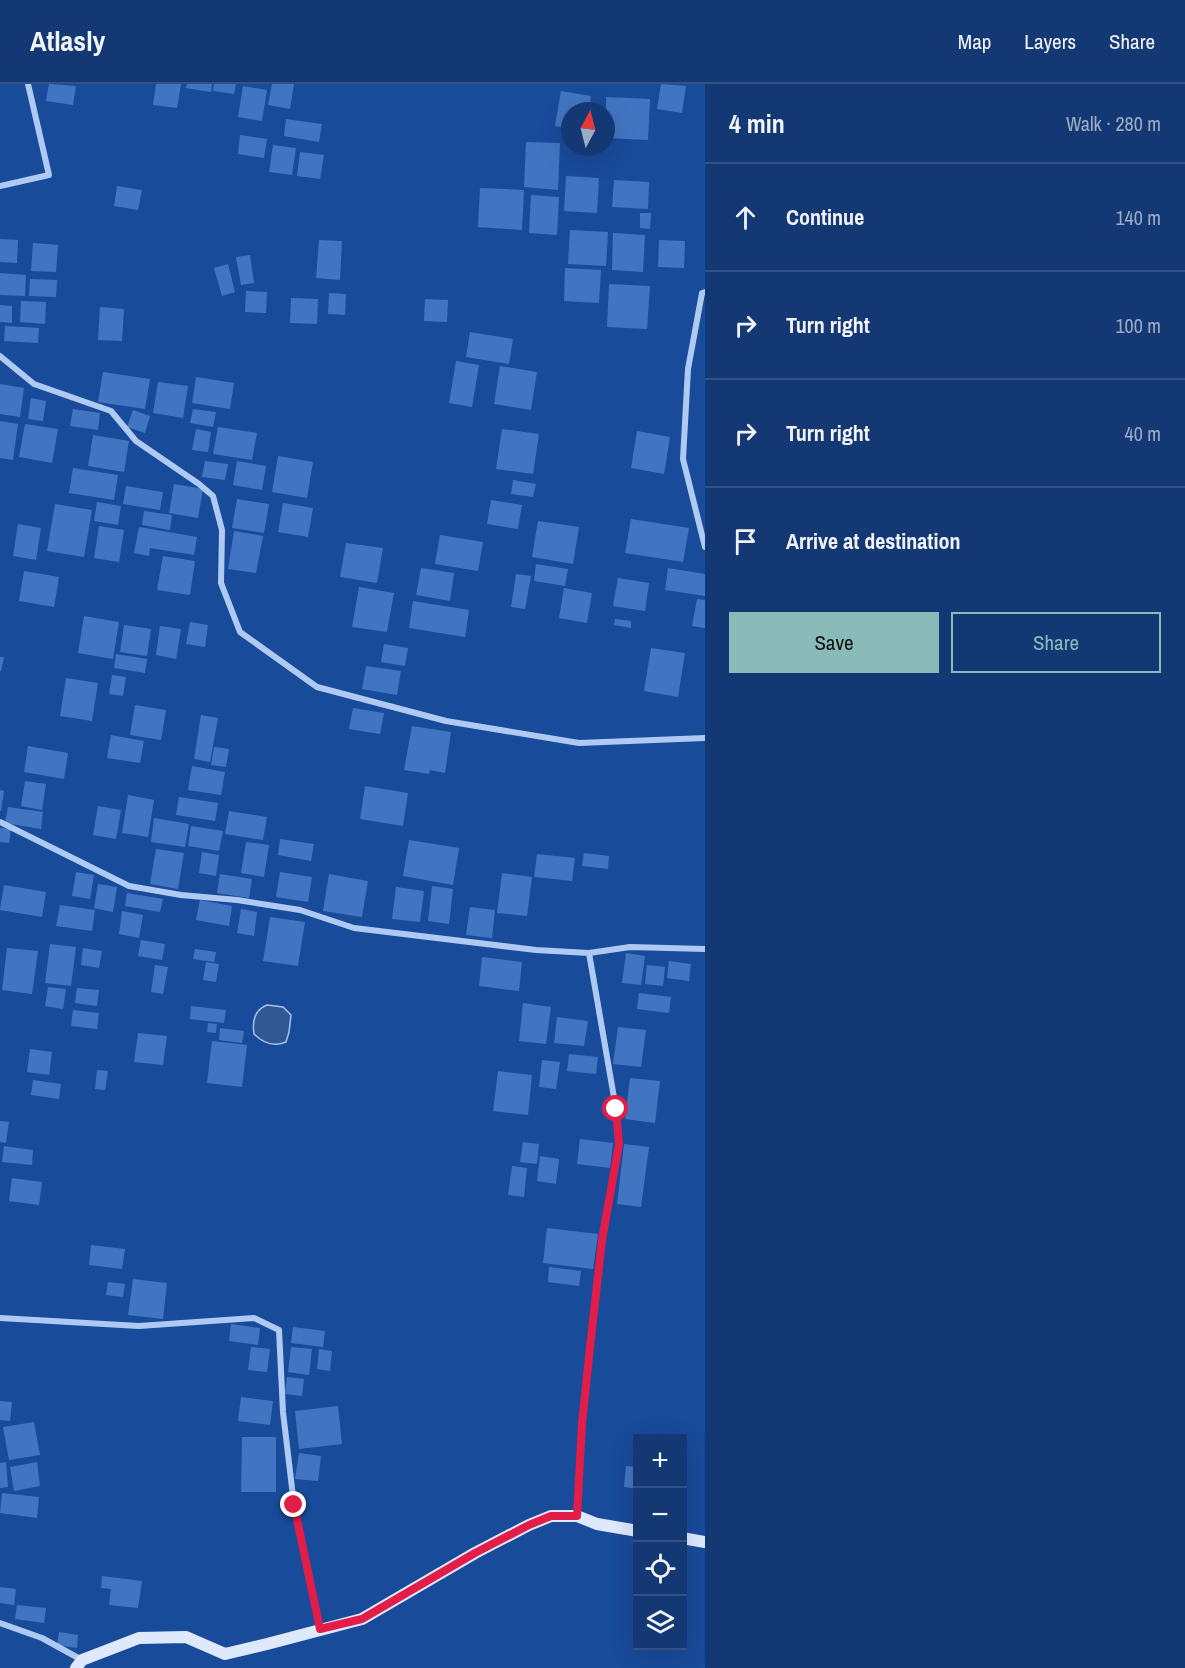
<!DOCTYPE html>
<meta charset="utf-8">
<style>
body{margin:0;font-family:"Archivo Narrow",sans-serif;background:#20437c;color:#f1f3f6}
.controls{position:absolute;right:18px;bottom:18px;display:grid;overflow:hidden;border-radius:0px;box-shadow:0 6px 24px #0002}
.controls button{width:54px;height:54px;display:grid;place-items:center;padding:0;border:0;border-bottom:2px solid #325286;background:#133874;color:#f1f3f6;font:30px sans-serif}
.compass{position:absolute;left:561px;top:18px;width:54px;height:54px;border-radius:50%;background:#133874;box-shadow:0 6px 24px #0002;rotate:7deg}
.stop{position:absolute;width:18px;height:18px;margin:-14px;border:4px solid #e11d48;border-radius:50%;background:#fff}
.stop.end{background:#e11d48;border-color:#fff;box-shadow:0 2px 6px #0008}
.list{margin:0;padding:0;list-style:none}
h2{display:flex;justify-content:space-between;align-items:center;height:78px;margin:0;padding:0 24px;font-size:26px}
h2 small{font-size:20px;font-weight:400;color:#9dacc5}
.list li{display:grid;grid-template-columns:39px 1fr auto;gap:18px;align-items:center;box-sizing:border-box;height:108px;padding:0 24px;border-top:2px solid #325286}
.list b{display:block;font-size:22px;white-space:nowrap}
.list em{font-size:20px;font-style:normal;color:#9dacc5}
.actions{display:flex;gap:12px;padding:18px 24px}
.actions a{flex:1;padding:14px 0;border:2px solid #8bbbb9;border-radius:0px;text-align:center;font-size:21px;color:#8bbbb9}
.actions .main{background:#8bbbb9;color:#111}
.icon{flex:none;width:33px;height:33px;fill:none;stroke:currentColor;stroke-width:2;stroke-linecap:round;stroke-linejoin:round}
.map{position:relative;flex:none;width:705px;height:1584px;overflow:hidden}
header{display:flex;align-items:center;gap:36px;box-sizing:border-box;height:84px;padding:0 30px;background:#133874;border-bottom:2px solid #325286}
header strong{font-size:28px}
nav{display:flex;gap:33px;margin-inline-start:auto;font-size:21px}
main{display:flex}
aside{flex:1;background:#133874}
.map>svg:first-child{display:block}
.water{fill:#325792;stroke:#a2c4f4;stroke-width:1.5}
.building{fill:#4275c1}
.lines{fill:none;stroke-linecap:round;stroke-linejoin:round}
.street{stroke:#afcaf2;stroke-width:6}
.secondary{stroke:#dee9fc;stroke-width:12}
.route{stroke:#e11d48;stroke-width:8}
</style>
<header>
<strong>Atlasly</strong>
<nav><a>Map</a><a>Layers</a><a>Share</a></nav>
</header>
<main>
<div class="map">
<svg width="705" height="1584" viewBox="0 0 705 1584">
<rect width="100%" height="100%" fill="#194b9b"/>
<path class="water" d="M267,921L283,923L291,931L289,948L286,958C274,963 263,959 254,950C252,937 254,926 267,921Z"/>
<path class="building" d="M49,0L76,2L73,21L46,17Z
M156,0H181L177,24L153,21Z
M187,0H212L211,8L186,4Z
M214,0H236L234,10L213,7Z
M272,0H294L290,25L268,21Z
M661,0L686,2L682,29L657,25Z
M243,2L267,6L262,37L238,33Z
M561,7L591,12L589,27H570V44L555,42Z
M606,13L650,15L648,56L606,54Z
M286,35L322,40L319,58L284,52Z
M240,51L267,55L264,74L238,70Z
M526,58L560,59L558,106L524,103Z
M273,61L296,64L292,91L269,88Z
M300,68L324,71L320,95L297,92Z
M566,92L599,94L597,129L564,127Z
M614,96L649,98L648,125L612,123Z
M117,102L142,106L138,126L114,122Z
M480,104L524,106L522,146L478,143Z
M531,111L559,113L557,151L529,149Z
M640,129H651L650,145L640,144Z
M570,146L608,148L606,182L568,180Z
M613,149L645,151L643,188L612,186Z
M0,155L18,156L17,179L0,178Z
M319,156L342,157L340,196L316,194Z
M659,156L685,157L684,184L658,183Z
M33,159L58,161L56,188L31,187Z
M250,171L254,199L241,201L236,173Z
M228,180L235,208L222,212L214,184Z
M565,184L601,186L599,219L564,217Z
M0,189L26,191L25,212L0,211Z
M30,195L57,196L56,213L29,212Z
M609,200L650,202L647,245L607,243Z
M246,207L267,208L266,229L245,228Z
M329,209L346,210L345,231L328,230Z
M291,214L318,215L317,240L290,239Z
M425,215L448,216L447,238L424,237Z
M21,217L46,218L45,240L20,238Z
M0,221L12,222V239L0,238Z
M100,223L124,225L122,257L98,256Z
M5,242L39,244L38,259L4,257Z
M470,248L513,255L509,280L466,273Z
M456,277L479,281L472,323L449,319Z
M500,282L537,288L531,326L494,320Z
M103,288L150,295L145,325L98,318Z
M196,293L234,299L230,325L192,319Z
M158,298L188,302L183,334L153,329Z
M0,300L24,304L20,333L0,330Z
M31,314L46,317L43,337L28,335Z
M73,325L100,329L98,346L70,342Z
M193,325L216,328L213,343L190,339Z
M133,326L150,332L145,349L127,343Z
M0,337L18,340L13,376L0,374Z
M25,340L58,345L52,379L19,373Z
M218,343L257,349L252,376L213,370Z
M196,345L211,348L208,368L192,366Z
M502,345L539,350L533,390L496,385Z
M637,347L670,353L664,390L631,384Z
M93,351L129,357L124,388L88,382Z
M278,372L313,378L307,414L272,408Z
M205,377L228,380L225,396L202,393Z
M237,377L266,382L262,406L233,401Z
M73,384L118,391L114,416L69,409Z
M513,396L536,400L533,413L511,410Z
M174,400L203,405L198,434L169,429Z
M126,402L163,408L160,426L123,420Z
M237,415L269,420L264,449L232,444Z
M491,416L522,421L518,445L487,440Z
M97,418L121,422L118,441L94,437Z
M283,419L313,424L308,453L278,448Z
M55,420L92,426L84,473L47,467Z
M144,427L172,431L170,446L142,441Z
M631,435L689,444L683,478L625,469Z
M538,437L579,443L573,480L532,473Z
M18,440L41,444L36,476L13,472Z
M99,442L124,446L119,478L94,474Z
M139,443L197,453L194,471L150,464L149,472L134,469Z
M234,447L263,452L256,489L228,485Z
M440,451L483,458L478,487L435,480Z
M346,459L383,464L377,499L340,493Z
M163,472L195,477L190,511L157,506Z
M536,480L568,485L565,502L534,497Z
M421,484L454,489L450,517L416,511Z
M668,484L705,490V512L665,506Z
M24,487L59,493L54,523L19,517Z
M516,490L531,492L525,525L511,523Z
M618,494L649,499L645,527L613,522Z
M359,503L394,509L387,548L352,543Z
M564,504L592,509L587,539L559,534Z
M697,515L705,516V544L692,542Z
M413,517L469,526L465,553L409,544Z
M84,532L119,538L113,575L78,569Z
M615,535L631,537V544L614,541Z
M190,538L208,541L205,563L186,560Z
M124,541L151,545L147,572L120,568Z
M160,542L181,545L176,575L156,571Z
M384,560L408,564L405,582L381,578Z
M651,564L685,569L678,613L644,607Z
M116,570L147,575L145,589L114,584Z
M0,573H4L1,587H0Z
M366,582L401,587L397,611L362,605Z
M112,591L126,593L123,612L109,610Z
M66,594L98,599L92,637L60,632Z
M135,621L166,626L161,656L130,651Z
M353,624L384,629L380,650L349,645Z
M201,631L218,634L210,678L194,675Z
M412,642L451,648L445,689L430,686L429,690L404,686Z
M111,651L144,657L140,679L107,674Z
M28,662L68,669L64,695L24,688Z
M214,663L229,665L226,683L211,681Z
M192,682L225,688L221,711L188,706Z
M25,697L46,700L42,726L21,722Z
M365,702L408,709L403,742L360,735Z
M0,706L4,707L1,727H0Z
M128,711L154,716L148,753L122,749Z
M179,713L218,719L215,737L176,731Z
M98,722L121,726L116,755L93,751Z
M8,723L43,728L41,745L5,739Z
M229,727L267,733L263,756L225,750Z
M154,734L189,740L185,763L151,758Z
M191,742L223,747L219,767L188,762Z
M0,744L11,745L9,759L0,758Z
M280,755L314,760L311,777L278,771Z
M409,756L459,764L453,801L403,792Z
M246,758L269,761L264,793L241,789Z
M156,765L184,769L178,805L150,800Z
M202,768L219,771L216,792L199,789Z
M584,769L609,772L608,785L582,782Z
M537,770L575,774L572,797L534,793Z
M76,788L94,791L90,815L72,812Z
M280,788L312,793L308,818L276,813Z
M502,789L532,793L527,832L497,829Z
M220,790L252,795L249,814L217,809Z
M329,790L368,797L362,833L323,827Z
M98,800L117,803L113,828L94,824Z
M4,801L46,808L42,833L0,826Z
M432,802L453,805L449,840L428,837Z
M396,803L424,807L420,838L392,835Z
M127,809L163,815L160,828L125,822Z
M200,816L232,822L229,842L196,836Z
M60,821L95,826L92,847L56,842Z
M470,823L495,826L492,854L466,851Z
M241,825L257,828L254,852L237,849Z
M122,827L143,831L139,854L119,850Z
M270,833L305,838L298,882L263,877Z
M141,856L165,860L162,876L138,872Z
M50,860L76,863L71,902L45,899Z
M7,864L38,867L32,910L2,906Z
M83,864L102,867L99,884L81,881Z
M195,865L216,868L214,878L193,875Z
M626,869L645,872L641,901L622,899Z
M482,873L522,878L519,907L479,902Z
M669,877L691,880L689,897L667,894Z
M206,878L219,880L216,898L203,896Z
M155,881L168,883L163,910L151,908Z
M647,881L665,883L663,902L645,900Z
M48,903L66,905L63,925L45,922Z
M77,904L99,906L97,922L75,919Z
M639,909L671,913L669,929L637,925Z
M523,919L551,923L546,960L519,957Z
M191,922L226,926L224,939L190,935Z
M73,926L99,929L97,945L71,942Z
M557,933L588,937L584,962L554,959Z
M208,939L217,940L216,949L207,948Z
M618,943L646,946L641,983L613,980Z
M220,944L244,947L242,959L219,956Z
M138,949L167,952L163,981L134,978Z
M212,957L247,961L242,1003L207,999Z
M30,965L52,968L49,991L27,988Z
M569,970L598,973L596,990L567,987Z
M542,976L560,978L556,1005L539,1003Z
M97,986L108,987L105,1006L95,1005Z
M498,987L532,991L528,1031L493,1027Z
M630,994L660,997L655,1039L625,1035Z
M33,996L61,1000L59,1015L31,1011Z
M0,1037L9,1038L6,1059L0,1058Z
M580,1055L613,1059L610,1084L577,1080Z
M523,1058L539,1060L537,1080L520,1078Z
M624,1060L649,1063L641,1123L617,1120Z
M4,1062L33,1066L32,1081L2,1078Z
M540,1072L559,1075L556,1100L537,1097Z
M512,1082L527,1084L524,1113L508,1111Z
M12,1094L42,1098L39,1121L9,1117Z
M547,1144L598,1150L593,1185L543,1179Z
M91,1161L125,1165L122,1185L89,1181Z
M549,1183L581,1187L579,1202L548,1198Z
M133,1195L167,1199L163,1235L128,1231Z
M108,1198L125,1200L123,1213L106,1211Z
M231,1240L260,1244L258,1261L229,1257Z
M293,1243L325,1247L323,1263L291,1259Z
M251,1263L270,1265L267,1288L248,1286Z
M291,1263L312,1265L309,1291L288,1288Z
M319,1265L332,1267L330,1287L317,1285Z
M287,1293L304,1295L302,1312L285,1310Z
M241,1313L273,1317L270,1341L238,1337Z
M0,1317L12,1318L10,1337L0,1336Z
M338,1322L342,1360L299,1365L295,1327Z
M34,1338L40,1371L9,1376L3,1343Z
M242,1353H276V1408H241Z
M299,1369L321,1372L318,1397L295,1395Z
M6,1378L8,1403L0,1404V1379Z
M37,1378L40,1402L14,1407L10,1383Z
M626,1382L638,1383V1405L624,1403Z
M2,1409L39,1413L37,1434L0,1429Z
M102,1492L142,1497L138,1524L109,1521L111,1505L101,1504Z
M0,1503L16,1505L14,1521L0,1519Z
M17,1521L46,1524L44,1539L15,1535Z
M59,1548L78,1551L77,1564L57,1561Z"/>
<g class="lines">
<path class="street" d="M0,102L49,91L28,0
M705,208L702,209L688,285L683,375L705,463
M0,272L34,300L111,327L136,357L199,400L213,412L222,446L221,499L240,548L317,603L446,637L579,659L705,654
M0,738L129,802L181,811L237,816L300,826L354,844L536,866L589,869L630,863L705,865
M0,1234L139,1242L254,1234L279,1246L283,1328L294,1421L320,1545
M577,1432L582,1340L590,1263L602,1156L619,1060L616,1025L589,869
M0,1539L42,1554L82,1576"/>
<path class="secondary" d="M682,1454L705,1458
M76,1584L82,1576L139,1554L186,1553L225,1570L267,1560L362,1535L475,1469L529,1441L551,1432H577L597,1440L638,1447"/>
</g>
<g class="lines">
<path class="route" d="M294,1421L320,1545L362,1535L475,1469L529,1441L551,1432H577L582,1340L590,1263L602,1156L619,1060L616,1025"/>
</g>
</svg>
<div class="controls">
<button>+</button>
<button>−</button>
<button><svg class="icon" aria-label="locate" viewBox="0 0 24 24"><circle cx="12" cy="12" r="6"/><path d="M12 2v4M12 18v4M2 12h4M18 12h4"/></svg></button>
<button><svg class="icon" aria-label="layers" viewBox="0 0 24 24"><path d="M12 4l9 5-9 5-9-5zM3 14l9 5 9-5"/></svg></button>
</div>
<svg class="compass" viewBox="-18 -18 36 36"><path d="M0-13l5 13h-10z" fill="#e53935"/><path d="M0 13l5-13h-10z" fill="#9dacc5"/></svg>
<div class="stop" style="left:616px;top:1025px"></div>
<div class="stop end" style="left:294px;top:1421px"></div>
</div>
<aside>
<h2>4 min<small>Walk · 280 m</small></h2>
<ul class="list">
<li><svg class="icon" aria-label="ahead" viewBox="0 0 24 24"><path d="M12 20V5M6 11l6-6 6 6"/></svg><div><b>Continue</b></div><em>140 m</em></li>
<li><svg class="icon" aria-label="right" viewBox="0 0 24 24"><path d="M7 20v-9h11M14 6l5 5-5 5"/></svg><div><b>Turn right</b></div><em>100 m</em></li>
<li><svg class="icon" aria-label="right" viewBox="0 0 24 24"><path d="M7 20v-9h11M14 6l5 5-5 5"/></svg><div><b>Turn right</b></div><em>40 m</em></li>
<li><svg class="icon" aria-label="arrive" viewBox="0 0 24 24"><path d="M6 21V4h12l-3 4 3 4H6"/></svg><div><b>Arrive at destination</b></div></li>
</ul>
<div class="actions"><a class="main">Save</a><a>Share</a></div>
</aside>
</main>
